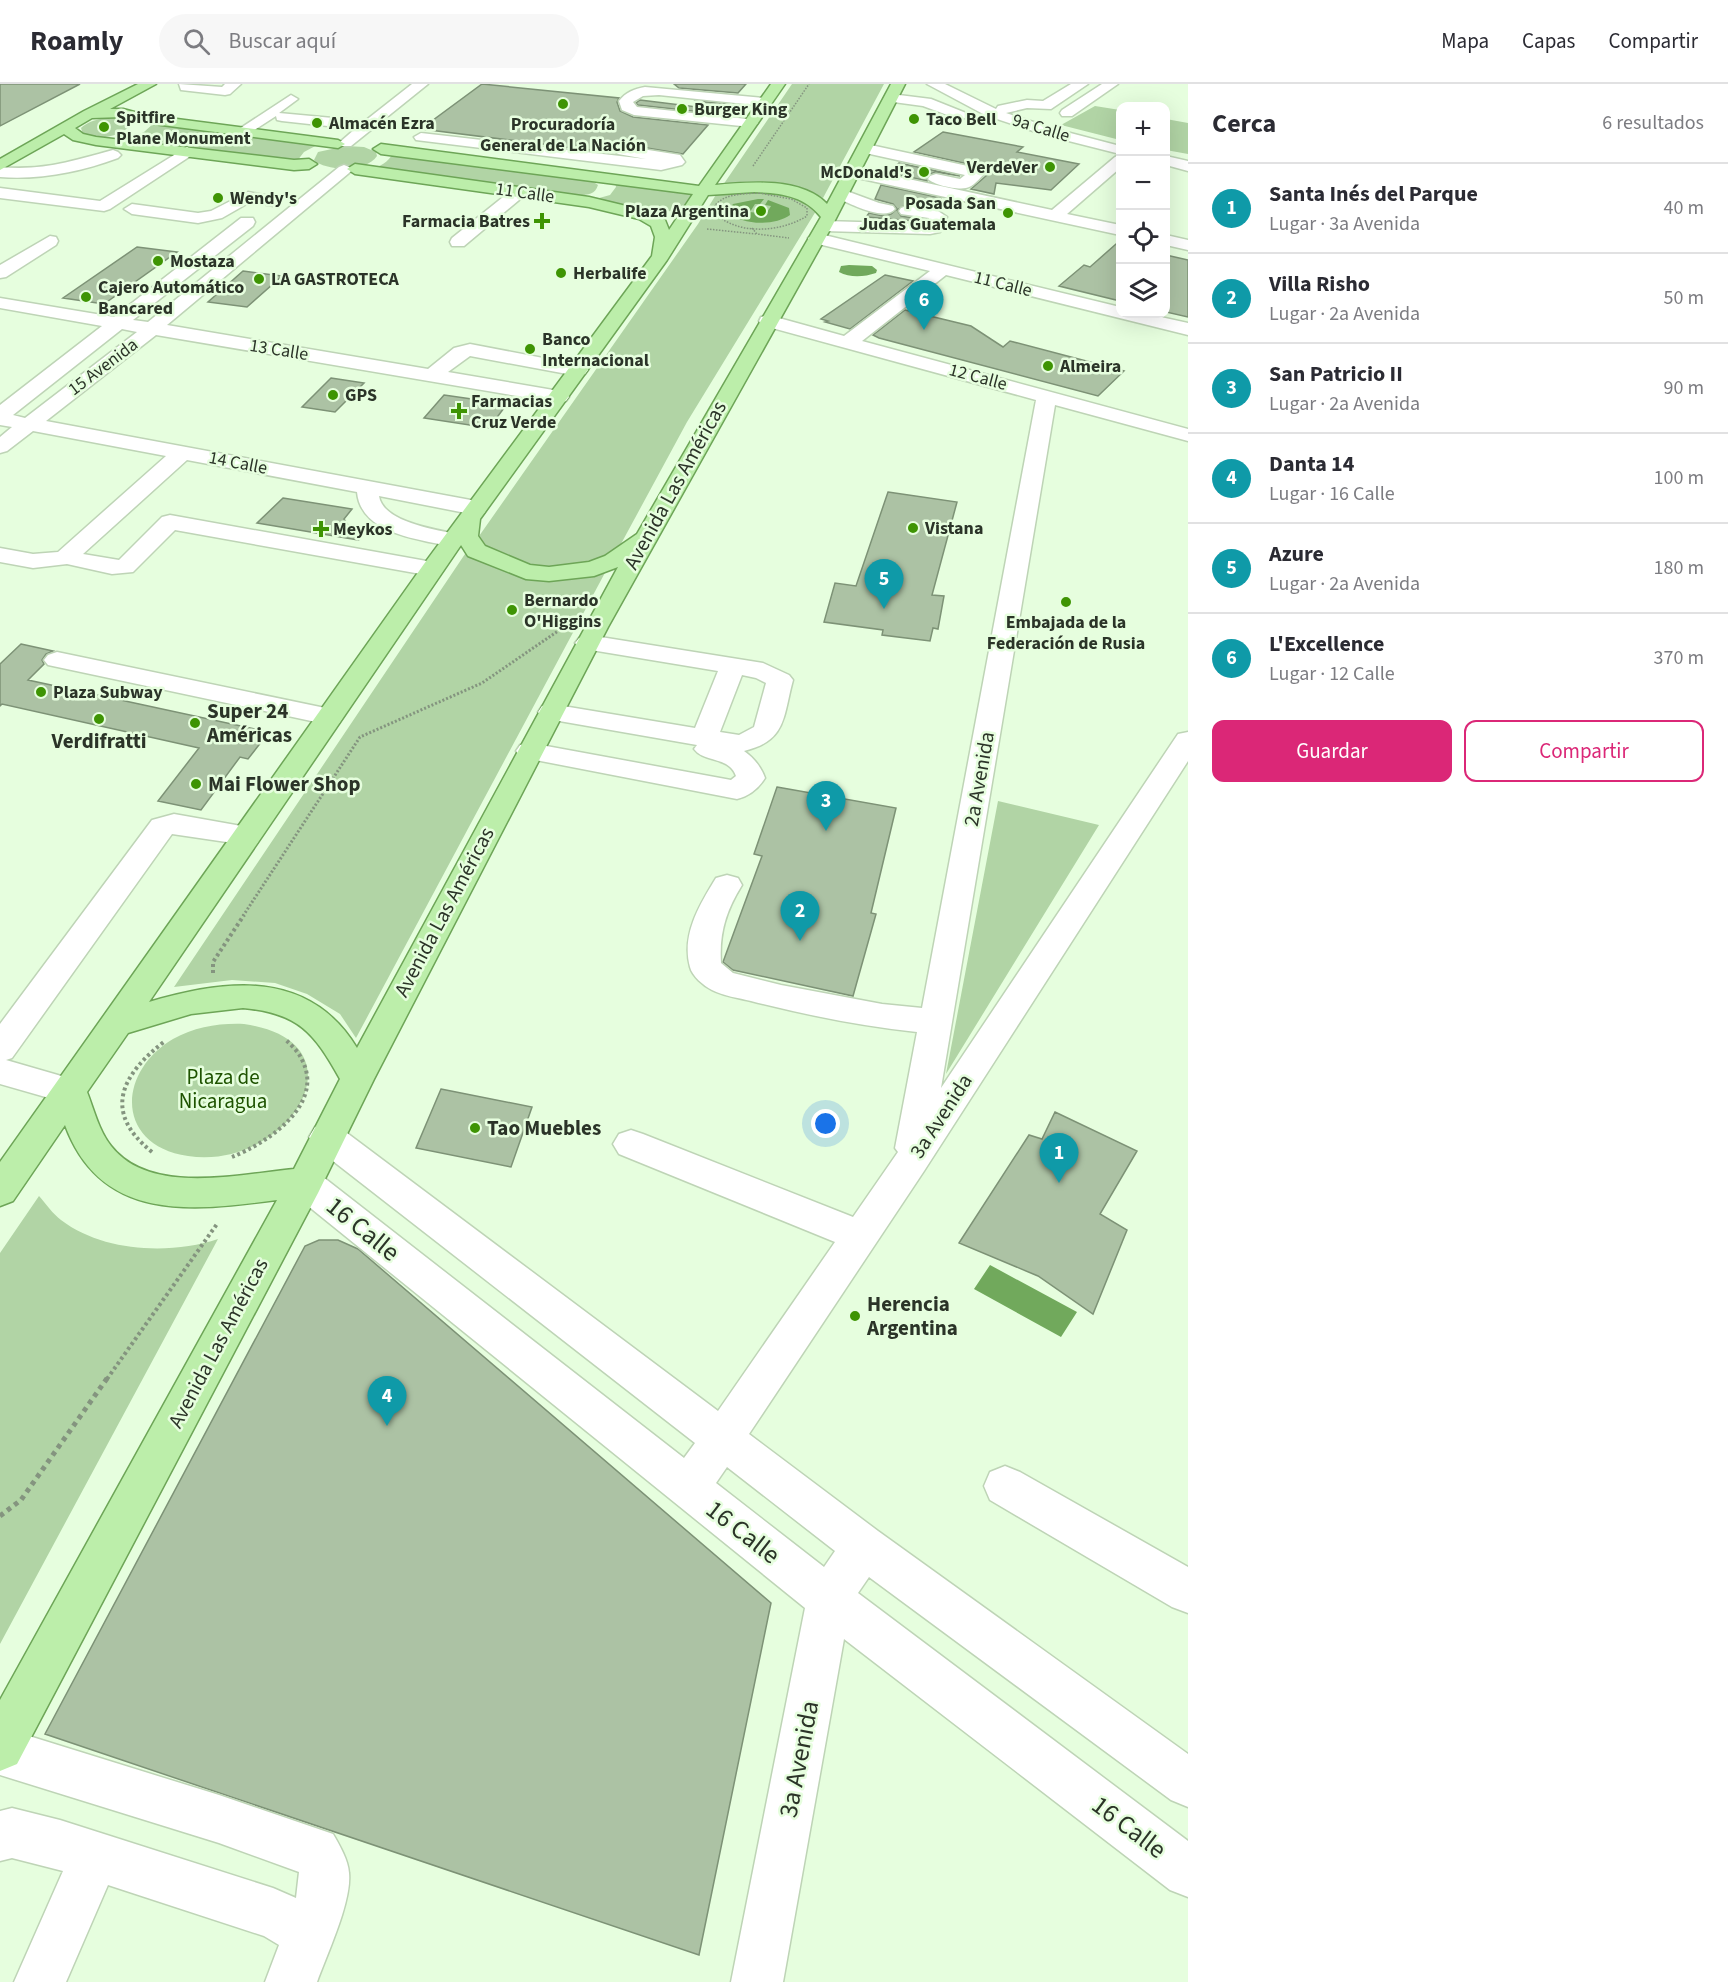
<!DOCTYPE html>
<html lang="es">
<meta charset="utf-8">
<style>
body{margin:0;font-family:"Source Sans 3",sans-serif;background:#f7f7f7;color:#2b2b33}
.controls{position:absolute;right:18px;top:18px;display:grid;overflow:hidden;border-radius:12px;box-shadow:0 6px 24px #0002}
.controls button{width:54px;height:54px;display:grid;place-items:center;padding:0;border:0;border-bottom:2px solid #e1e1e2;background:#fff;color:#2b2b33;font:30px sans-serif}
.you{position:absolute;left:826px;top:1040px;width:21px;height:21px;margin:-15px;border:4px solid #fff;border-radius:50%;background:#1a73e8;box-shadow:0 0 0 9px #1a73e833}
.badge{display:grid;place-items:center;width:39px;height:39px;border-radius:50%;background:#db2777;color:#fff;font-size:20px;font-weight:700}
.pin{position:absolute;translate:-50% -50px;filter:drop-shadow(0 2px 3px #0008)}
.pin::after{content:'';position:absolute;top:32px;width:21px;height:18px;background:inherit;clip-path:polygon(0 0,100% 0,50% 100%)}
.list{margin:0;padding:0;list-style:none}
h2{display:flex;justify-content:space-between;align-items:center;height:78px;margin:0;padding:0 24px;font-size:26px}
h2 small{font-size:20px;font-weight:400;color:#7c7c81}
.list li{display:grid;grid-template-columns:39px 1fr auto;gap:18px;align-items:center;box-sizing:border-box;height:90px;padding:0 24px;border-top:2px solid #e1e1e2}
.list b{display:block;font-size:22px;white-space:nowrap}
.list p{margin:0;font-size:20px;white-space:nowrap;color:#7c7c81}
.list em{font-size:20px;font-style:normal;color:#7c7c81}
.actions{display:flex;gap:12px;padding:18px 24px}
.actions a{flex:1;padding:14px 0;border:2px solid #db2777;border-radius:12px;text-align:center;font-size:21px;color:#db2777}
.actions .main{background:#db2777;color:#fff}
.icon{flex:none;width:33px;height:33px;fill:none;stroke:currentColor;stroke-width:2;stroke-linecap:round;stroke-linejoin:round}
.map{position:relative;flex:none;width:1188px;height:1898px;overflow:hidden}
header{display:flex;align-items:center;gap:36px;box-sizing:border-box;height:84px;padding:0 30px;background:#fff;border-bottom:2px solid #e1e1e2}
header strong{font-size:28px}
nav{display:flex;gap:33px;margin-inline-start:auto;font-size:21px}
.search{width:420px;height:54px;background:#f7f7f7;display:flex;align-items:center;gap:15px;box-sizing:border-box;padding:0 21px;border-radius:33px;color:#7c7c81;font-size:22px}
main{display:flex}
aside{flex:1;background:#fff}
.map>svg:first-child{display:block}
.green{fill:#b1d4a5}
.water{fill:#71a95c}
.building{fill:#acc2a4;stroke:#7d9276;stroke-width:1.5}
.lines{fill:none;stroke-linecap:round;stroke-linejoin:round}
.minor-casing{stroke:#bed4b6;stroke-width:3}
.major-casing{stroke:#6da557;stroke-width:3}
.path-far3{stroke:#84947f;stroke-width:1.5;stroke-dasharray:1.5 1.5;stroke-linecap:butt}
.path-far2{stroke:#84947f;stroke-width:3;stroke-dasharray:2 2;stroke-linecap:butt}
.path-far1{stroke:#84947f;stroke-width:4;stroke-dasharray:3 3;stroke-linecap:butt}
.path{stroke:#84947f;stroke-width:5;stroke-dasharray:4.5 4.5;stroke-linecap:butt}
.minor{fill:#fff;fill-rule:evenodd}
.major{fill:#bceeaa;fill-rule:evenodd}
.poi-dot{fill:#3e9403;stroke:#e6fede;stroke-width:2}
.labels{text-anchor:middle;dominant-baseline:central;stroke-width:5;stroke-linejoin:round;paint-order:stroke}
.far-poi-label{font-size:18px;font-weight:bold;fill:#2b3428;stroke:#e6fede;text-anchor:start}
.far-street-label{font-size:18px;fill:#2b3428;stroke:#e6fede}
.street-label{font-size:21px;fill:#2b3428;stroke:#e6fede}
.poi-label{font-size:21px;font-weight:bold;fill:#2b3428;stroke:#e6fede;text-anchor:start}
.park-label{font-size:21px;fill:#1e5300;stroke:#e6fede}
.near-street-label{font-size:26px;fill:#2b3428;stroke:#e6fede}
</style>
<header>
<strong>Roamly</strong>
<div class="search"><svg class="icon" aria-label="search" viewBox="0 0 24 24"><circle cx="10" cy="10" r="6"/><path d="M15 15l6 6"/></svg>Buscar aquí</div>
<nav><a>Mapa</a><a>Capas</a><a>Compartir</a></nav>
</header>
<main>
<div class="map">
<svg width="1188" height="1898" viewBox="0 0 1188 1898">
<rect width="100%" height="100%" fill="#e6fede"/>
<path class="green" d="M792,0H884L823,114L784,102L723,101Z
M1095,22L1120,26V56L1061,41Z
M125,33L132,34L133,39C119,54 101,56 83,50L81,44C93,33 110,34 125,33Z
M1166,35L1188,39V70L1166,66Z
M154,39L319,60L304,68L297,77L127,55L144,48Z
M346,62L364,63L376,68L377,72C367,88 327,88 314,76L318,68Z
M393,69L592,97L598,101C595,112 585,111 575,111L370,86C380,82 388,79 393,69Z
M615,98L696,108L682,129L592,116L610,111L616,103Z
M756,107C777,110 800,110 816,127L687,338L615,471L590,481L529,484L483,465L477,455L698,140L717,109Z
M473,469L494,482L607,485L356,954L340,930L307,910L275,899L232,896L174,903L465,470Z
M998,717L1099,741L946,990Z
M244,940C369,958 289,1087 188,1072C115,1061 117,988 173,955C195,943 219,939 244,940Z
M39,1112C46,1120 53,1130 61,1136C103,1168 170,1171 218,1155L0,1560V1169Z"/>
<path class="water" d="M758,115H764L760,120H755L750,128L766,130L771,122L765,121L768,116L789,124L790,131C775,142 741,142 728,127L733,120Z
M849,181L872,182L877,186L876,189C864,193 850,194 839,188L841,182Z
M990,1181L1077,1228L1061,1253L974,1205Z"/>
<path class="building" d="M0,0H80L0,42Z
M482,0L619,14L617,18L620,27L633,33L708,41L683,70L623,60L605,59L597,67L421,45Z
M674,0H746L738,9L679,4Z
M640,16L705,24L696,17L728,20L719,30L638,21L636,19Z
M943,48L1023,63L1017,68L1079,80L1051,106L996,99L994,110L971,105L987,91L986,87L977,82L914,68Z
M899,79L960,92L935,88L928,91L927,97L888,88Z
M881,101L941,114L938,125L907,120L897,126L901,132L926,136V138L866,133L869,129L883,132L891,130L897,125L893,120L875,115Z
M1116,160L1120,161V217L1059,202L1084,181L1090,183Z
M137,163L177,168L104,220L63,214Z
M1166,171L1188,176V233L1166,228Z
M243,187L282,192L247,223L208,218Z
M885,191L913,197L850,245L825,238L828,237L821,235Z
M905,226L971,242L1003,263L1010,257L1124,287L1098,312L879,254L873,251Z
M331,294L364,299L335,328L302,323Z
M444,311L507,320L489,344L424,334Z
M888,408L957,418L932,511L944,512L938,545L933,544L930,557L882,551L883,546L824,538L835,499L856,502Z
M283,414L352,425L344,435L358,456L257,439Z
M21,560L53,567L46,570L42,576L44,580L28,596L269,648L248,675L240,673L201,726L158,717L199,664L2,620L0,622V580Z
M777,703L896,724L871,829L876,830L853,912L733,886L723,878L762,772L754,770Z
M441,1005L532,1023L511,1083L416,1064Z
M1055,1028L1137,1067L1100,1130L1127,1146L1093,1230L1038,1192L959,1159L1029,1051L1042,1055Z
M319,1156H338L358,1165L771,1519L699,1871L45,1650L305,1162Z"/>
<g class="lines">
<defs>
<path id="minor" d="M179,0L222,3L225,0H241L230,10L225,11L181,6Z
M412,0H428L351,62H341L339,59L355,45L282,37L277,36L276,32L248,50L243,51L236,47L291,11L298,15L279,29L365,37Z
M927,0H945L996,25L998,22L1027,16L1043,17L1071,0H1088L1051,25L1027,24L1006,29L1055,45L1120,62V70L1045,51L985,31Z
M1102,0H1118L1072,32H1062L1060,29L1062,26Z
M645,3L765,14L772,18L765,22L659,11L643,12L633,18L637,23L756,36L758,39L751,43L634,31L622,26L619,17C626,8 634,5 645,3Z
M891,10L931,15L966,29L968,32L961,36L923,22L886,17L884,14Z
M421,49L646,75L618,70L615,67L618,64L623,62L680,71L685,78L682,81L661,86L416,56L414,53Z
M866,60L977,84L985,89C980,94 973,103 966,104C957,106 934,101 928,95L930,92L936,90L960,95L965,91L861,68L858,65Z
M187,63L195,68L192,71L110,125L104,127L0,114V104L100,117Z
M113,66L118,68L121,71L118,74C80,88 41,96 0,93V83C43,87 72,77 113,66Z
M1120,71V84L1067,130L1120,141V151L853,93L845,88L853,83L1052,126L1115,73Z
M1166,72L1188,77V87L1166,81Z
M344,81L349,83L352,86L349,89L167,241L428,285L454,264L470,260L585,282L588,286L585,290L578,292L470,272L448,288L559,307L566,309L569,313L566,317L559,319L156,251L46,337L476,417L484,419L487,424L484,429L476,431L379,412C383,439 439,446 461,451L464,456L461,461L453,463C420,455 361,451 357,408L187,376L83,470L119,476L162,433L170,431L432,478L440,480L444,485L440,490L432,492L175,446L133,488L112,490L67,480L33,484L0,478V464L33,470L58,468L166,372L33,347L7,367L0,369V353L12,343L0,341V321L102,242L0,224V214L114,233L241,134H253L255,138L253,142L133,236L148,238L339,83ZM122,245L137,248L25,334L13,331Z
M519,103L525,105L527,108L525,111L464,162H452L450,158L452,154L513,105Z
M841,105L879,119L893,122L895,125C884,138 849,119 835,113L833,110Z
M248,108L280,114L282,117L274,122L250,118L222,134L198,139L132,130L124,125L132,120L198,129L211,127Z
M907,122L938,127L947,133L940,148L930,150L824,147L816,142L824,137L928,140L929,134L901,130L899,127L901,124Z
M816,149L1120,223V230H1147L1188,239V251L946,191L862,257L1188,345V357L1055,321L941,1004L1178,650L1188,648V677L924,1087L749,1350L878,1447L1188,1670V1723L1171,1716L869,1493L858,1509L1188,1757V1813L1170,1806L844,1555L783,1898H731L805,1524L292,1109L287,1099L292,1089L305,1084L318,1089L684,1374L695,1359L315,1063L309,1053L315,1043L327,1039L339,1043L718,1327L835,1158L619,1070L613,1060L619,1050L631,1046L643,1050L853,1133L898,1068L895,1064L917,948C861,942 806,931 751,917C739,914 723,912 712,906C704,902 692,892 690,883C681,851 700,820 716,794L727,791L738,794L742,801C726,827 719,849 721,879L733,889L781,901L882,920L922,924L1036,316L761,241L759,237L761,233L768,231L844,252L930,187L810,158L808,154ZM727,1383L835,1467L824,1483L716,1399Z
M1166,151L1188,156V166L1166,161Z
M50,152L56,153L58,157L56,161L6,193L0,194V181Z
M588,551L763,579L789,591L793,596C783,632 787,657 744,667C754,674 761,683 765,694C758,705 749,712 737,715L520,673L516,667L520,661L530,659L731,696L736,692C729,672 704,679 694,665L697,661L542,634L538,628L542,622L551,620L695,644L718,587L579,564L575,559L579,554ZM742,591L756,594L766,599L754,643L739,651L720,648Z
M57,568L330,625L339,627L343,633L339,639L330,641L48,581L44,576L48,571Z
M174,730L247,743L257,745L261,752L257,759L247,761L172,750L12,974L6,976L82,998L87,1007L82,1016L70,1020L0,1000V940L152,736Z
M1005,1382L1020,1388L1188,1483V1529L1172,1523L990,1416L984,1402L990,1388Z
M0,1643L219,1711L333,1750C340,1762 348,1776 349,1789C352,1817 327,1870 317,1898H265L279,1861L264,1852L108,1801L66,1898H14L63,1787L12,1774L0,1777V1727L12,1724L60,1736L273,1804L296,1814L299,1788L219,1759L0,1691Z"/>
<path id="major" d="M138,0H156L110,25H123L146,31L338,56L345,60L338,64L146,39L123,33L92,34L75,44L83,50L96,53L294,76L309,75L317,80L309,85L294,86L96,61L73,56L64,50L0,86V75L84,27Z
M771,0H785L715,101C749,98 801,93 827,120L891,0H905L832,142L608,543L374,995L318,1109L17,1680L0,1687V1616L277,1116C192,1127 101,1139 65,1041L13,1117L0,1122V1078L424,480L652,172L655,153L651,142L639,135L589,123L355,90L347,85L355,80L589,113L651,128L665,136L669,146L693,110L381,70L373,65L381,60L699,102ZM754,108C779,109 804,111 821,133L637,450L605,472L589,478L549,483L530,481L485,462L478,452L480,435L667,176L708,111ZM461,461L468,472L526,495L549,497L594,492L618,483L357,964C309,885 226,895 149,918ZM243,924C298,929 314,948 340,995L294,1085C239,1090 150,1112 111,1062C99,1047 94,1026 87,1008L128,949L191,930Z"/>
</defs>
<use href="#minor" class="minor-casing"/>
<use href="#major" class="major-casing"/>
<path class="path-far3" d="M753,82L809,0
M759,109L791,115L807,124V132C780,149 734,152 712,126C721,109 742,110 759,109Z
M752,144L757,150L789,154
M707,145L756,150"/>
<path class="path-far2" d="M243,832L360,653L482,599L561,545L569,532"/>
<path class="path-far1" d="M213,889V878L244,831
M152,1068C102,1028 121,991 165,957
M232,1073C267,1059 327,1020 301,974C298,967 291,961 286,956
M107,1295L217,1140"/>
<path class="path" d="M0,1432L21,1416L108,1293"/>
<use href="#minor" class="minor"/>
<use href="#major" class="major"/>
</g>
<g class="poi-dot">
<circle cx="563" cy="20" r="6"/>
<circle cx="682" cy="25" r="6"/>
<circle cx="914" cy="35" r="6"/>
<circle cx="317" cy="39" r="6"/>
<circle cx="104" cy="43" r="6"/>
<circle cx="1050" cy="83" r="6"/>
<circle cx="924" cy="88" r="6"/>
<circle cx="218" cy="114" r="6"/>
<circle cx="761" cy="127" r="6"/>
<circle cx="1008" cy="129" r="6"/>
<path d="M539 128h6v6h6v6h-6v6h-6v-6h-6v-6h6z"/>
<circle cx="158" cy="177" r="6"/>
<circle cx="561" cy="189" r="6"/>
<circle cx="259" cy="195" r="6"/>
<circle cx="86" cy="213" r="6"/>
<circle cx="530" cy="265" r="6"/>
<circle cx="1048" cy="282" r="6"/>
<circle cx="333" cy="311" r="6"/>
<path d="M456 318h6v6h6v6h-6v6h-6v-6h-6v-6h6z"/>
<circle cx="913" cy="444" r="6"/>
<path d="M318 436h6v6h6v6h-6v6h-6v-6h-6v-6h6z"/>
<circle cx="1066" cy="518" r="6"/>
<circle cx="512" cy="526" r="6"/>
<circle cx="41" cy="608" r="6"/>
<circle cx="99" cy="635" r="6"/>
<circle cx="195" cy="639" r="6"/>
<circle cx="196" cy="700" r="6"/>
<circle cx="475" cy="1044" r="6"/>
<circle cx="855" cy="1232" r="6"/>
</g>
<g class="labels">
<g class="far-poi-label">
<text x="694" y="25">Burger King</text>
<text x="116" y="33">Spitfire<tspan x="116" dy="21">Plane Monument</tspan></text>
<text x="926" y="35">Taco Bell</text>
<text x="329" y="39">Almacén Ezra</text>
<text x="563" y="40" text-anchor="middle">Procuradoría<tspan x="563" dy="21">General de La Nación</tspan></text>
<text x="1038" y="83" text-anchor="end">VerdeVer</text>
<text x="912" y="88" text-anchor="end">McDonald's</text>
<text x="230" y="114">Wendy's</text>
<text x="996" y="119" text-anchor="end">Posada San<tspan x="996" dy="21">Judas Guatemala</tspan></text>
<text x="749" y="127" text-anchor="end">Plaza Argentina</text>
<text x="530" y="137" text-anchor="end">Farmacia Batres</text>
<text x="170" y="177">Mostaza</text>
<text x="573" y="189">Herbalife</text>
<text x="271" y="195">LA GASTROTECA</text>
<text x="98" y="203">Cajero Automático<tspan x="98" dy="21">Bancared</tspan></text>
<text x="542" y="255">Banco<tspan x="542" dy="21">Internacional</tspan></text>
<text x="1060" y="282">Almeira</text>
<text x="345" y="311">GPS</text>
<text x="471" y="317">Farmacias<tspan x="471" dy="21">Cruz Verde</tspan></text>
<text x="925" y="444">Vistana</text>
<text x="333" y="445">Meykos</text>
<text x="524" y="516">Bernardo<tspan x="524" dy="21">O'Higgins</tspan></text>
<text x="1066" y="538" text-anchor="middle">Embajada de la<tspan x="1066" dy="21">Federación de Rusia</tspan></text>
<text x="53" y="608">Plaza Subway</text>
</g>
<g class="far-street-label">
<text transform="translate(1041 44) rotate(17)">9a Calle</text>
<text transform="translate(525 109) rotate(8)">11 Calle</text>
<text transform="translate(1003 200) rotate(14)">11 Calle</text>
<text transform="translate(279 266) rotate(9)">13 Calle</text>
<text transform="translate(103 283) rotate(-37)">15 Avenida</text>
<text transform="translate(978 293) rotate(15)">12 Calle</text>
<text transform="translate(238 379) rotate(11)">14 Calle</text>
</g>
<g class="street-label">
<text transform="translate(675 401) rotate(-61)">Avenida Las Américas</text>
<text transform="translate(979 695) rotate(-80)">2a Avenida</text>
<text transform="translate(444 828) rotate(-62)">Avenida Las Américas</text>
<text transform="translate(941 1032) rotate(-57)">3a Avenida</text>
<text transform="translate(218 1259) rotate(-62)">Avenida Las Américas</text>
</g>
<g class="poi-label">
<text x="207" y="627">Super 24<tspan x="207" dy="24">Américas</tspan></text>
<text x="99" y="657" text-anchor="middle">Verdifratti</text>
<text x="208" y="700">Mai Flower Shop</text>
<text x="487" y="1044">Tao Muebles</text>
<text x="867" y="1220">Herencia<tspan x="867" dy="24">Argentina</tspan></text>
</g>
<g class="park-label">
<text x="223" y="993">Plaza de<tspan x="223" dy="24">Nicaragua</tspan></text>
</g>
<g class="near-street-label">
<text transform="translate(363 1145) rotate(39)">16 Calle</text>
<text transform="translate(743 1448) rotate(38)">16 Calle</text>
<text transform="translate(799 1675) rotate(-79)">3a Avenida</text>
<text transform="translate(1129 1743) rotate(37)">16 Calle</text>
</g>
</g>
</svg>
<div class="controls">
<button>+</button>
<button>−</button>
<button><svg class="icon" aria-label="locate" viewBox="0 0 24 24"><circle cx="12" cy="12" r="6"/><path d="M12 2v4M12 18v4M2 12h4M18 12h4"/></svg></button>
<button><svg class="icon" aria-label="layers" viewBox="0 0 24 24"><path d="M12 4l9 5-9 5-9-5zM3 14l9 5 9-5"/></svg></button>
</div>
<div class="you"></div>
<div class="pin badge" style="left:1059px;top:1099px;background:#0f9aa8">1</div>
<div class="pin badge" style="left:800px;top:857px;background:#0f9aa8">2</div>
<div class="pin badge" style="left:826px;top:747px;background:#0f9aa8">3</div>
<div class="pin badge" style="left:387px;top:1342px;background:#0f9aa8">4</div>
<div class="pin badge" style="left:884px;top:525px;background:#0f9aa8">5</div>
<div class="pin badge" style="left:924px;top:246px;background:#0f9aa8">6</div>
</div>
<aside>
<h2>Cerca<small>6 resultados</small></h2>
<ul class="list">
<li><span class="badge" style="background:#0f9aa8">1</span><div><b>Santa Inés del Parque</b><p>Lugar · 3a Avenida</p></div><em>40 m</em></li>
<li><span class="badge" style="background:#0f9aa8">2</span><div><b>Villa Risho</b><p>Lugar · 2a Avenida</p></div><em>50 m</em></li>
<li><span class="badge" style="background:#0f9aa8">3</span><div><b>San Patricio II</b><p>Lugar · 2a Avenida</p></div><em>90 m</em></li>
<li><span class="badge" style="background:#0f9aa8">4</span><div><b>Danta 14</b><p>Lugar · 16 Calle</p></div><em>100 m</em></li>
<li><span class="badge" style="background:#0f9aa8">5</span><div><b>Azure</b><p>Lugar · 2a Avenida</p></div><em>180 m</em></li>
<li><span class="badge" style="background:#0f9aa8">6</span><div><b>L'Excellence</b><p>Lugar · 12 Calle</p></div><em>370 m</em></li>
</ul>
<div class="actions"><a class="main">Guardar</a><a>Compartir</a></div>
</aside>
</main>
